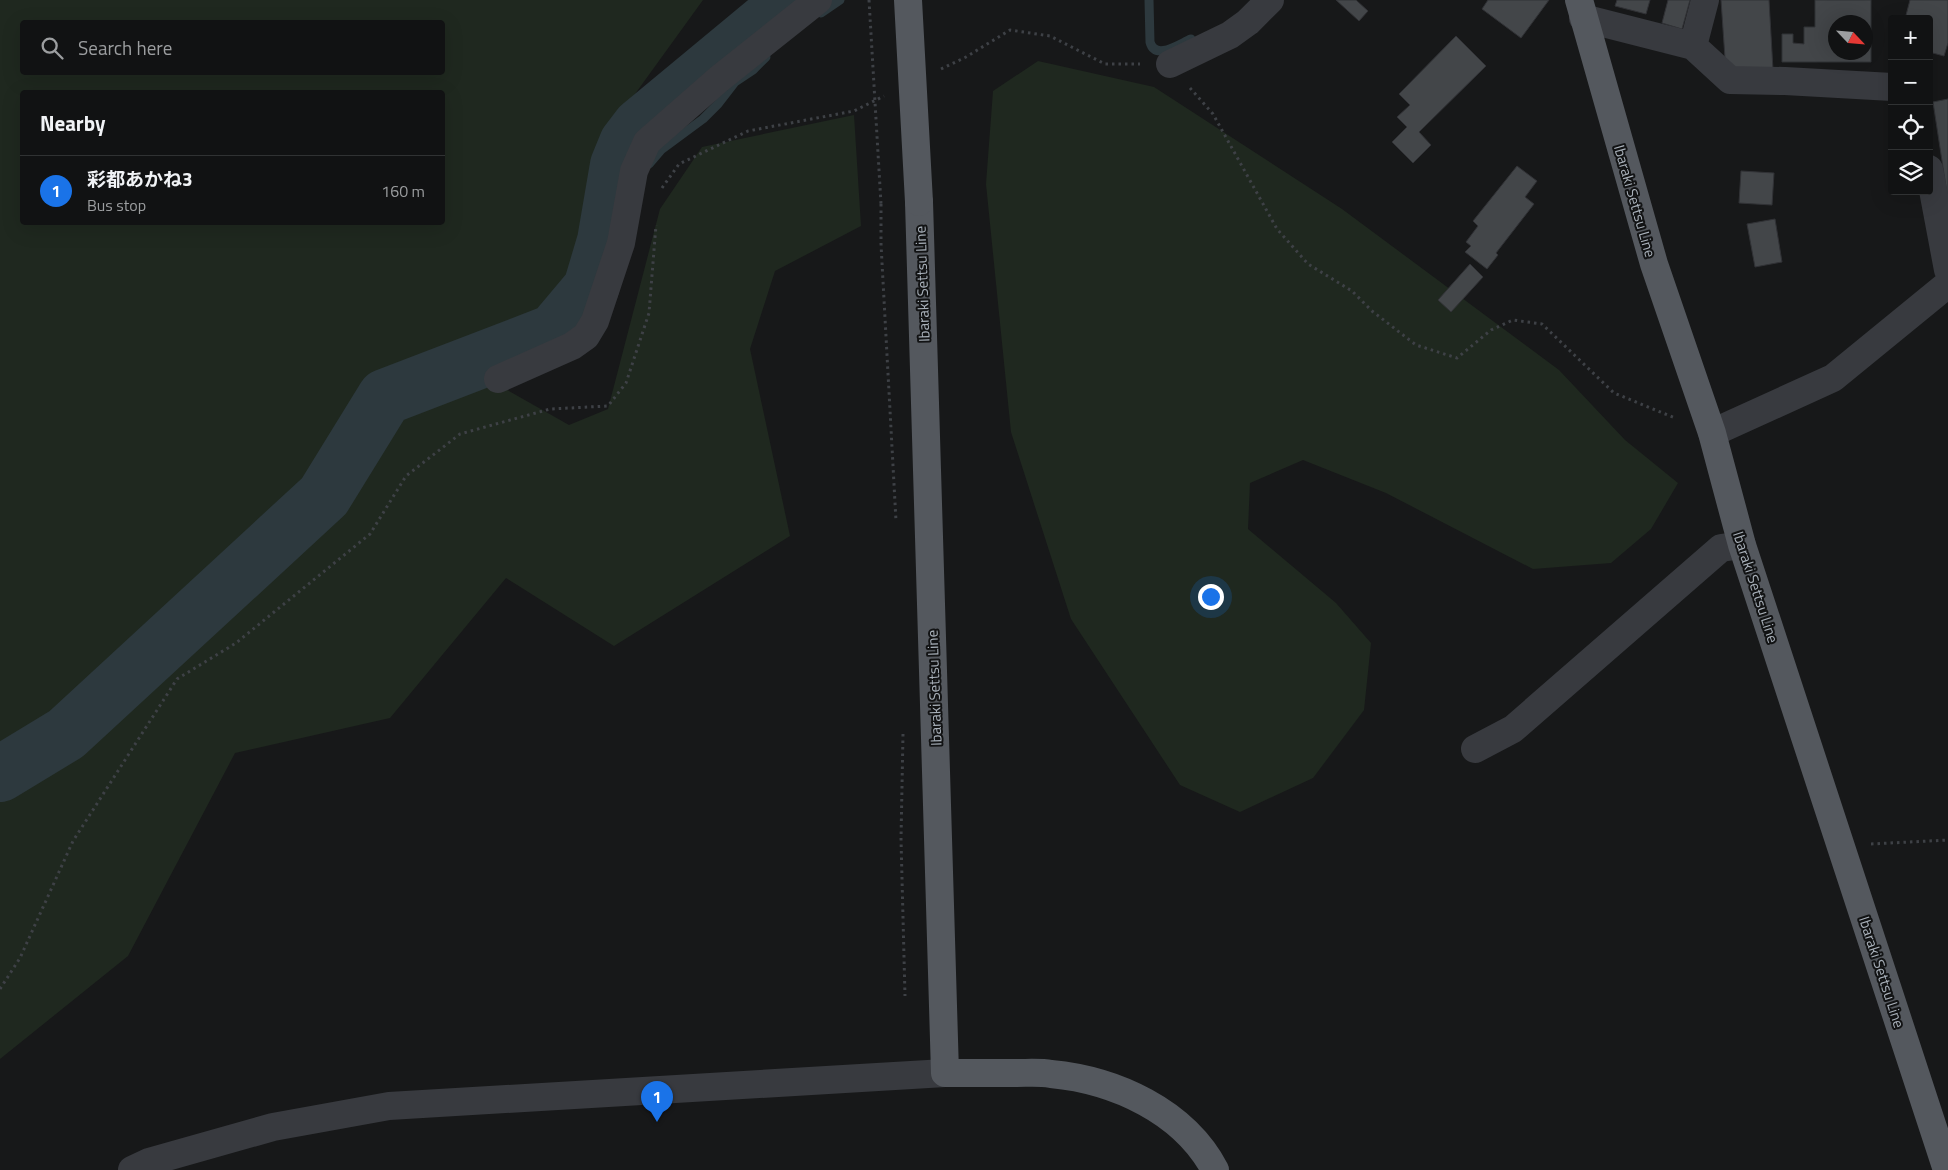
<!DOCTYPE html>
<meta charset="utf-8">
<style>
body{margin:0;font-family:"Titillium Web","Noto Sans JP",sans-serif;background:#1a1b1c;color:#f1f3f6}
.controls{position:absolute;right:15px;top:15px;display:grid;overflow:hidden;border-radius:5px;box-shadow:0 5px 20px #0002}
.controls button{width:45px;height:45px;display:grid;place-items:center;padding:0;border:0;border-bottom:1px solid #303233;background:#111213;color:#f1f3f6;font:25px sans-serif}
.compass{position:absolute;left:1828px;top:15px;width:45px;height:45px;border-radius:50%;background:#111213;box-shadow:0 5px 20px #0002;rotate:116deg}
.you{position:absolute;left:1210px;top:596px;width:18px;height:18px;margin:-12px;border:4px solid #fff;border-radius:50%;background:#1a73e8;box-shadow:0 0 0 8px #1a73e833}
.badge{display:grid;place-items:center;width:32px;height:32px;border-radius:50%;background:#1a73e8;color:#fff;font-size:16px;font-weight:700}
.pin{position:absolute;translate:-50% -41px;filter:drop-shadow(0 1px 2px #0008)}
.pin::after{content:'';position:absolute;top:26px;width:18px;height:15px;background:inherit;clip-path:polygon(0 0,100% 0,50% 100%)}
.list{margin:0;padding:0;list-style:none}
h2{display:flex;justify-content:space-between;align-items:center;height:65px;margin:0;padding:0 20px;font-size:21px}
h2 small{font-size:16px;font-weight:400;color:#9c9ea0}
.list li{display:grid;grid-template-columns:32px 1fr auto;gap:15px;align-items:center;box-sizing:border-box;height:70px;padding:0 20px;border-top:1px solid #303233}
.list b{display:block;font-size:19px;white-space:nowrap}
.list p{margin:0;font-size:16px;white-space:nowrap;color:#9c9ea0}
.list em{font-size:16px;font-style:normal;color:#9c9ea0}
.icon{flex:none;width:28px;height:28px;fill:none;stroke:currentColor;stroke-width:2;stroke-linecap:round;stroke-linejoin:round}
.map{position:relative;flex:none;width:1948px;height:1170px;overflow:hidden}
.search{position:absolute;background:#111213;box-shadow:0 5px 20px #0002;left:20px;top:20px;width:425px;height:55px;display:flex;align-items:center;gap:12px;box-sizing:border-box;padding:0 18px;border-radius:5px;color:#9c9ea0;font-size:19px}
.panel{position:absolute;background:#111213;box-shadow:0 5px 20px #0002;left:20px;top:90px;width:425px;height:135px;border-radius:5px}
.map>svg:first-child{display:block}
.green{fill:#1f281f;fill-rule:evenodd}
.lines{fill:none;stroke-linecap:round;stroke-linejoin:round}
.stream{stroke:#2d393e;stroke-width:9}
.river{stroke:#2d393e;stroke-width:56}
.building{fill:#434649;stroke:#313236;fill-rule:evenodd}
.path{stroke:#3e4146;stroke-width:3;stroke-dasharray:2.5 4;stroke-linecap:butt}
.minor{stroke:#383a3f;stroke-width:28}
.major{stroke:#54585e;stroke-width:28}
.path-bridge{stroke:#3e4146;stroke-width:3;stroke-dasharray:2.5 4;stroke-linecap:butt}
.major-bridge{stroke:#54585e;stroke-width:28}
.labels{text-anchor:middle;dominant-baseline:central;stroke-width:4;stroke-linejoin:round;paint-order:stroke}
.street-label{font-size:15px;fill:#a9b1ba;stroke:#121314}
</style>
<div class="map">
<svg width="1948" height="1170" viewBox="0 0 1948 1170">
<rect width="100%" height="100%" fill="#171819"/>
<path class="green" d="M0,0H703L614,123L582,277L493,382L569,425L608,409L660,209L702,147L854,115L861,226L775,271L750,349L790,536L614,646L506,578L390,718L235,753L128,956L0,1059ZM22,22H442V72H22ZM22,92H442V222H22Z
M1038,61L1154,87L1342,209L1559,370L1625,440L1678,483L1651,529L1611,563L1533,569L1386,493L1303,460L1250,483L1248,529L1336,603L1371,643L1364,710L1313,778L1240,812L1180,785L1071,619L1011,432L986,184L993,91Z"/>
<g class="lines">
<path class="stream" d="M1149,0L1150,42C1155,61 1179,44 1191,39
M821,13L840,0
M649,164L661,150L703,119L718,104L735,82L753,70L766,57"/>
<path class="river" d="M0,774L66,734L324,496L385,397L554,332L591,288L605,241L618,165L627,143L640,126L792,0"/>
</g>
<path class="building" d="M1336,0H1356L1368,11L1359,21Z
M1488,0H1549L1521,38L1482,9Z
M1617,0H1650L1646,14L1615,6Z
M1668,0H1690L1682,29L1662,23Z
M1721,0H1769L1773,70L1726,73Z
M1815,0H1871V62H1782V34H1793V43L1804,44V27H1815ZM1836,22H1866V52H1836Z
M1910,0H1948V43L1944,56L1929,52V19H1905Z
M1456,36L1486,66L1419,132L1431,145L1413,163L1392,142L1407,127L1397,117L1410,105L1399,94Z
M1948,99V200L1933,102Z
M1517,166L1537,181L1525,197L1534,204L1496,253L1498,255L1487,269L1465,252L1471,246L1466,242L1478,226L1473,221Z
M1741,171L1774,173L1772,205L1739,203Z
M1775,219L1782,262L1755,267L1747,224Z
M1470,264L1483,277L1451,312L1438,300Z"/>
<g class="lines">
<path class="path" d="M941,69L966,57L1010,30L1050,36L1105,64H1140
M1190,88L1213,114L1277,229L1308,264L1352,291L1372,311L1416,345L1457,358L1491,330L1513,320L1542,324L1614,393L1675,418
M662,188L679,164L748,131L854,111L884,96
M881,204V244L896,521
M903,734L901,839L905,996
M1871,844L1948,840
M0,989L20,958L73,841L177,679L236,643L370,534L406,476L460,434L550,409L608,406L626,383L649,313L656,225"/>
<path class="minor" d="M1583,18L1693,46L1730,80L1785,81L1892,87
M1693,46L1705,0
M1170,64L1230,35L1248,22L1270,0
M1929,169L1948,270
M498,379L572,346L586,336L595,321L621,243L634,171L647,142L719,79L818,0
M1712,433L1833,378L1948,284
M1475,749L1513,729L1721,548L1742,545
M132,1170L149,1162L273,1127L389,1106L945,1073"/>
<path class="major" d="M1579,0L1654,264L1712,433L1742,545L1947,1170
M919,202L945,1073C969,1073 993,1073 1017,1073C1028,1073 1040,1072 1051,1074C1115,1080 1184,1111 1215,1170"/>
<path class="path-bridge" d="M869,0L881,204"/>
<path class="major-bridge" d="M908,0L919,202"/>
</g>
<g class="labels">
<g class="street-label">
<text transform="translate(1635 201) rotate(74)">Ibaraki Settsu Line</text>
<text transform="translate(922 284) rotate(-92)">Ibaraki Settsu Line</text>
<text transform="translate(1756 587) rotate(72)">Ibaraki Settsu Line</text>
<text transform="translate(934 688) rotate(-92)">Ibaraki Settsu Line</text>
<text transform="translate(1882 972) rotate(72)">Ibaraki Settsu Line</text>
</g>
</g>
</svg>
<div class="controls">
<button>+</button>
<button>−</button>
<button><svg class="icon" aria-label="locate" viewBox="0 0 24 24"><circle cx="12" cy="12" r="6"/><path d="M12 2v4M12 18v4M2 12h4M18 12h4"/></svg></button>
<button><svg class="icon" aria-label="layers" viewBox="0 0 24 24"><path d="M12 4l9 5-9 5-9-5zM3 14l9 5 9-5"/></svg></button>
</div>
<svg class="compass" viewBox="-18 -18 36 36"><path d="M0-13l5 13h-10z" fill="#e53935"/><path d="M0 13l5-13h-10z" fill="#9c9ea0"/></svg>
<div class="you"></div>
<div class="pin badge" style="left:657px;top:1122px">1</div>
<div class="search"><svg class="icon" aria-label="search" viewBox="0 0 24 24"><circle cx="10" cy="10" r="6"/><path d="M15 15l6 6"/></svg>Search here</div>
<section class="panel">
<h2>Nearby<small></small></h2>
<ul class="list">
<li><span class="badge">1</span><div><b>彩都あかね3</b><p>Bus stop</p></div><em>160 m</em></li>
</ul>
</section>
</div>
